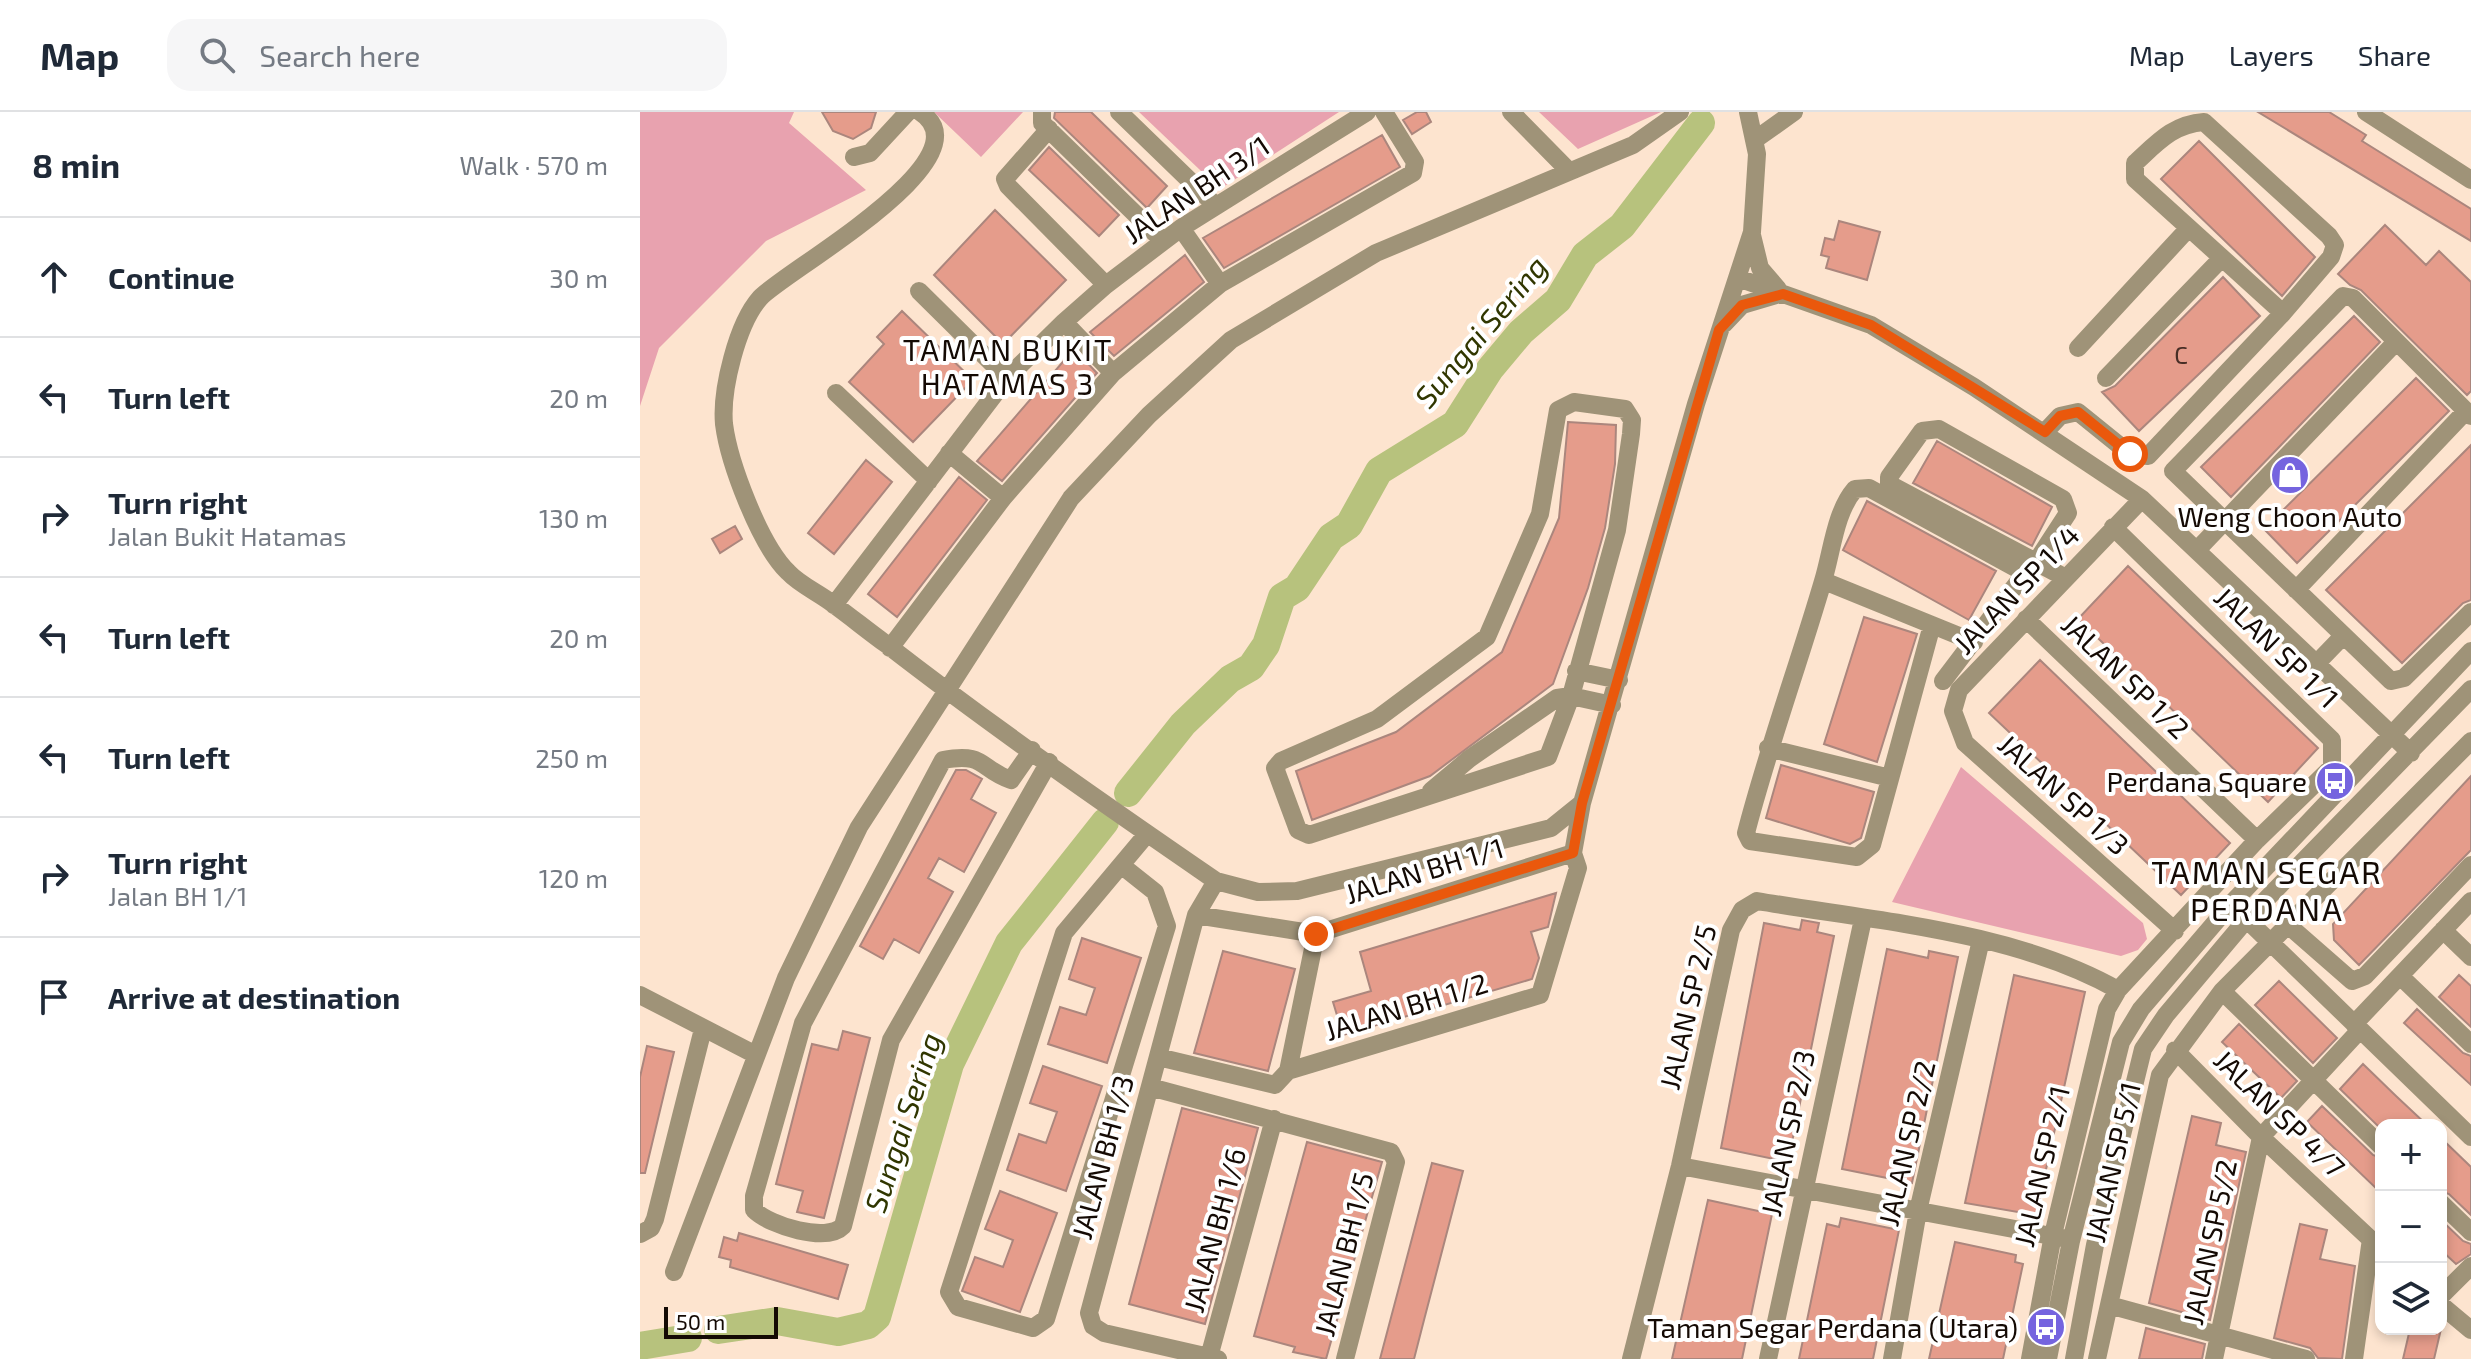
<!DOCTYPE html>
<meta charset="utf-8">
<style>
body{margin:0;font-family:"Exo 2",sans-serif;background:#f6f6f7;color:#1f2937}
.controls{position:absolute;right:24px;bottom:24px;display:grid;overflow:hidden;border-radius:16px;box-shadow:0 4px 12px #0003}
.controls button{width:72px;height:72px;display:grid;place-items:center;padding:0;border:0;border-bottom:2px solid #e0e1e3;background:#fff;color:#1f2937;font:40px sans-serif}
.scale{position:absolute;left:24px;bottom:20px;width:114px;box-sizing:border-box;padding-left:8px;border:4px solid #140a04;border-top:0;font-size:22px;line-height:28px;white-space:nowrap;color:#140a04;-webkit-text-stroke:6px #fff;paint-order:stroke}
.stop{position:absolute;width:24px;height:24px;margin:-18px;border:6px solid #ea580c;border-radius:50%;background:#fff}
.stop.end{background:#ea580c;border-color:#fff;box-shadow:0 2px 8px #0008}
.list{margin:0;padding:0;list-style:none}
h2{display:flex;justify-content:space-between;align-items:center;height:104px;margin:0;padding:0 32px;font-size:34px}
h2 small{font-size:26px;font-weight:400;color:#747a83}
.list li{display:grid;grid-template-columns:52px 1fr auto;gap:24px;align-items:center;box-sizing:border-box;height:120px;padding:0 32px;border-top:2px solid #e0e1e3}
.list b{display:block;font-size:30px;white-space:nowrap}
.list p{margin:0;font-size:26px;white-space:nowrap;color:#747a83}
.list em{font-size:26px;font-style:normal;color:#747a83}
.icon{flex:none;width:44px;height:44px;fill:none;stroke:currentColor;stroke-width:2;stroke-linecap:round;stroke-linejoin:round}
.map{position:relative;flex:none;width:1831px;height:1247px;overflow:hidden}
header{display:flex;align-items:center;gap:48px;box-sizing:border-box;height:112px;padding:0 40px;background:#fff;border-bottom:2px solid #e0e1e3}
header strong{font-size:38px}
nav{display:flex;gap:44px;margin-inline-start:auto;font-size:28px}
.search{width:560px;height:72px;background:#f6f6f7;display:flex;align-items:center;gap:20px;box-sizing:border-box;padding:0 28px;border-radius:24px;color:#747a83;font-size:30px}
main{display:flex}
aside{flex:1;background:#fff}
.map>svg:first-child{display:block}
.green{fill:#e8a2af}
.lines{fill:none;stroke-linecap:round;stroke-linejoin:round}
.river{stroke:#b7c27d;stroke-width:28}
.building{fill:#e59c8b;stroke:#ab867d;stroke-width:2}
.minor{stroke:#9f9378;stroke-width:18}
.route{stroke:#ea580c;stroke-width:10}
.labels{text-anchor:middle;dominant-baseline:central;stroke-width:8;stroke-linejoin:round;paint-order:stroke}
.number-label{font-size:24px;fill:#482e26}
.street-label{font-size:28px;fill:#140a04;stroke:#fff}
.poi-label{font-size:28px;fill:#140a04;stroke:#fff;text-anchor:end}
.water-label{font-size:30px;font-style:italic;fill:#303600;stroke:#fff}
.neighbourhood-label{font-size:30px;letter-spacing:2px;fill:#140a04;stroke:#fff}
.quarter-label{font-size:32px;letter-spacing:2px;fill:#140a04;stroke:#fff}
</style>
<header>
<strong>Map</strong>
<div class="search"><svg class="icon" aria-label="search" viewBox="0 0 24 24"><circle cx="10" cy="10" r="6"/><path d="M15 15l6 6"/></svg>Search here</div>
<nav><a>Map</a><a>Layers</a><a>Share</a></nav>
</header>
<main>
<aside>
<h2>8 min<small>Walk · 570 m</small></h2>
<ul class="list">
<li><svg class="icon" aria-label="ahead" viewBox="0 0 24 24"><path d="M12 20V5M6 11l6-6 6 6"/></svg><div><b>Continue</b></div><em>30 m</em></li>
<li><svg class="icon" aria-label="left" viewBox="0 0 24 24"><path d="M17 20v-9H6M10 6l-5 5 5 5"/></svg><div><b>Turn left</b></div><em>20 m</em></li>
<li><svg class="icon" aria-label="right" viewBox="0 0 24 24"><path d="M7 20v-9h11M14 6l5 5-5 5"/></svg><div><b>Turn right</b><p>Jalan Bukit Hatamas</p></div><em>130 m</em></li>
<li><svg class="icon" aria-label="left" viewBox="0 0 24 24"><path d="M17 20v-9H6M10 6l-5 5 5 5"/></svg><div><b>Turn left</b></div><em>20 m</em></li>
<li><svg class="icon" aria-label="left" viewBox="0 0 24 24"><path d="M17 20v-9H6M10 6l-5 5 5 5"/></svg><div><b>Turn left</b></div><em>250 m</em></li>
<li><svg class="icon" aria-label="right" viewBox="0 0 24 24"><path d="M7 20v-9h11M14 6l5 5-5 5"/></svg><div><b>Turn right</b><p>Jalan BH 1/1</p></div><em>120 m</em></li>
<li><svg class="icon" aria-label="arrive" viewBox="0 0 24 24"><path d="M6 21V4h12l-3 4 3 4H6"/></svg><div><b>Arrive at destination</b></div></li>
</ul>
</aside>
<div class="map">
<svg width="1831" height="1247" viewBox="0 0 1831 1247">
<rect width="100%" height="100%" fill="#fde4cf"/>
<path class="green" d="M0,0H154L149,11L226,78L126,129L19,236L0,294Z
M294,0H383L341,45Z
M499,0H699L580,77Z
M899,0H1021L938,37Z
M1321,655L1503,811L1507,827L1498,838L1481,844L1252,790Z"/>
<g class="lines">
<path class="river" d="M488,681L543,612L590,567L611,555L626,533L642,485L657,476L691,425L709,413L739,359L815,312L850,257L881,220L918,188L945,143L982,114L1061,11
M78,1218L137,1209L198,1220L228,1213L237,1205L310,952L369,831L465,710
M0,1234L48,1226"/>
</g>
<path class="building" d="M182,0H236L231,16L213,27L193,19Z
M451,0L527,74L507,96L414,6L415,0Z
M777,0H786L791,10L772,22L763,8Z
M1618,0H1689L1726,23L1722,29L1831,97V129Z
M742,23L760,55L584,156L563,126Z
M1559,29L1675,145L1642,184L1521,67Z
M409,35L479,103L459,124L389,58Z
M355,98L426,168L363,232L294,163Z
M1199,109L1240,120L1227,168L1186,156L1189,145L1181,143L1185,126L1194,128Z
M1745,113L1786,153L1799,139L1831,170V279L1827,283L1721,178L1710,173L1698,162Z
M545,143L564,170L474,244L450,220Z
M1583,165L1620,204L1499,319L1462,280L1475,274Z
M262,199L333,268L273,330L209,270L244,232L237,225Z
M1714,204L1740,230L1591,385L1561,355Z
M434,237L457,261L362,369L337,349Z
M1776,266L1809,299L1657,451L1624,417Z
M928,310L976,313L975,352L965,416L948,476L913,572L790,664L672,708L656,659L756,620L862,540L919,406Z
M1297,329L1412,395L1392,434L1273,371Z
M1831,333V488L1823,491L1762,551L1686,478Z
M226,348L252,370L194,442L168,421Z
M319,365L347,388L257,505L228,482Z
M1227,389L1356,459L1329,508L1203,438Z
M95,414L102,427L80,441L72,427Z
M1488,454L1678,636L1628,690L1438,507Z
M1224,505L1277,522L1237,650L1184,632Z
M1400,548L1590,731L1541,783L1349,601Z
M1141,653L1234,680L1221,726L1210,732L1126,706Z
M316,658H326L342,667L331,687L356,701L324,760L299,746L288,766L313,780L279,841L254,827L243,847L220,834Z
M1831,664V738L1719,853L1694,828L1693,812Z
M916,781L908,815L891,820L899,846L892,867L703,923L693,890L731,879L720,840Z
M1162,808L1179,811L1177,820L1194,824L1148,1050L1081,1036L1124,811L1160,818Z
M442,826L501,846L467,951L408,932L420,895L446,903L455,876L429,867Z
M1247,837L1288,846L1289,839L1318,845L1272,1071L1202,1057Z
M583,839L655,857L628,959L554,941Z
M1374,863L1445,880L1396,1103L1325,1091Z
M1819,863L1831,874V915L1799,885Z
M1639,869L1697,926L1673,951L1615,893Z
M1777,897L1823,941L1831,944V973L1764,911Z
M1599,912L1657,969L1641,986L1582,930Z
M203,919L230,926L184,1106L157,1100L163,1079L136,1072L172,932L198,938Z
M7,934L34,940L5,1061H0V965Z
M1723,952L1756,984L1787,1013H1741V1017L1700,977Z
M403,954L462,974L426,1079L367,1058L379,1022L406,1031L417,1000L390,991Z
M1682,994L1733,1043L1741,1046V1081L1667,1010Z
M542,996L618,1016L565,1212L489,1192Z
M1552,1004L1581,1011L1576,1033L1606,1040L1570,1208L1509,1191Z
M1801,1026L1831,1055V1103L1809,1082L1801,1079Z
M667,1030L742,1050L686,1247L653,1240L655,1235L614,1224Z
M792,1051L823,1059L784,1208L774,1247H740Z
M360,1079L417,1101L380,1200L322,1179L335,1145L363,1155L373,1128L345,1117Z
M1068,1088L1132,1102L1102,1247H1032Z
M1201,1106L1259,1118L1233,1247H1159L1187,1112L1199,1115Z
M1801,1108L1823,1129L1831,1132V1142L1816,1152L1801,1138Z
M1660,1112L1687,1118L1680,1147L1715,1154L1702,1247L1678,1246L1670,1236L1634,1226Z
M99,1121L208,1153L198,1187L90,1155L91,1148L79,1145L84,1125L97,1129Z
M1315,1130L1376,1143L1375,1150L1383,1152L1363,1247H1289Z
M1506,1216L1565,1232L1562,1247H1499Z
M1770,1217H1801L1794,1247H1763Z"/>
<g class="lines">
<path class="minor" d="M280,0C352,46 143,160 120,186C97,212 81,278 84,312C89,351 120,433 148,460C160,473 179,481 193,492C211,505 228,519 246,532C353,615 464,692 576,769L618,780L657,779L911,716L942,691L1056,292L1112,120L1117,42L1108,0
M402,0V11L523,129
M479,0L575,93
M871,0L929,59
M1726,0L1831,68
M409,17L365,67L368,74L466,173
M1116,27L1154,0
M214,45L230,41L268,0
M541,116L580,172
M1112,123L1120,156L1138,177
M1098,166L1231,213L1334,275L1502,387L1771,641
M279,179L367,266
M424,210L473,261
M1084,212L1102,193L1140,182
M1438,236L1547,118
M1466,266L1581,147
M196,281L289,369
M934,290L985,297L992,308L991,322L977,418L931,584L908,645L669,723L658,718L635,656L641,649L737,607L847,525L900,402L918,298Z
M1831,304L1713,186L1703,184L1533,359L1751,569L1764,566L1831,500
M1405,320L1420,304L1438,300L1490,342L1508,344L1643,201L1691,145L1695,133L1689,124L1564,10C1533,12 1517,31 1495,51V67L1643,201
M309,341L363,386
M1502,387L1319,578L1313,599L1325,631L1535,819
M1557,438L1755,231
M1396,450L1428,401L1423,387L1299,317L1282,319L1249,365V372L1424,465
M1184,469L1334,530
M1656,478L1826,299
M194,493L367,266L424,210L466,173L541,116L727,0
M1386,507L1617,728
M1292,513L1232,733L1217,745L1110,729L1106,721C1128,636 1158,554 1183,469C1192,440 1195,400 1215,377L1229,376L1385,461L1303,569
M250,536L363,386L473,261L580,172L773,61L775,50L744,0
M1676,552L1703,524
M936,559L979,568
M1128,636L1250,666
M392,638L371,668C339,657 346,640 303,648L163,911L114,1084V1098C130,1114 187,1131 203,1114L251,928L409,650
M791,679L829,647L917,586L931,584L972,593
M481,753L515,780L527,814L406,1207L393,1216L318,1195L309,1180L424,821L507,722
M576,769L556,803L449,1201L453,1214L464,1221L578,1247
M1600,801L1831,1025
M556,803L676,822L933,741
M1648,813L1712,869L1725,864L1831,753
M1803,818L1831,845
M1760,864L1831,932
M1582,879L1741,1034
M0,883L116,943
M1714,912L1831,789
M1535,938L1621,1025L1741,1137
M518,945L635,973L648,959L900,883L938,756L933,741L942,691
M648,959L676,822
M510,975L751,1040L756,1050L705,1247
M1040,1054L1422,1126
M1801,1091L1831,1120
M0,1122L11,1116L15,1107L63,917
M34,1160L146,866L219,715L431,386L509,303L591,228L736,141L993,33L1040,0
M1801,1184L1831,1154
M1469,1193L1666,1247
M1801,1193L1831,1218
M569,1245L634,1007
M991,1247L1040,1054L1091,818L1102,798L1117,789C1234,809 1374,819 1478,878
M1128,1247L1223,807
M1252,1247L1278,1099L1341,828
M1390,1247L1413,1123L1467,897L1478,878L1617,728L1692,655V628L1473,415
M1408,1247L1431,1129L1481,930L1501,897L1591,792L1831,539
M1434,1247L1455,1133L1503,937L1526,903L1606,808L1831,577
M1457,1247L1520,963L1582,879L1831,629
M1574,1247L1621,1025L1719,919
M1714,1247L1731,1127"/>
</g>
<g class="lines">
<path class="route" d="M676,822L933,741L942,691L1079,218L1102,193L1143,182L1231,213L1405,320L1420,304L1438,300L1490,342"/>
</g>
<defs>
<symbol id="shop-disc" viewBox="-11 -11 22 22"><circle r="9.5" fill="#7564df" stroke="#fff"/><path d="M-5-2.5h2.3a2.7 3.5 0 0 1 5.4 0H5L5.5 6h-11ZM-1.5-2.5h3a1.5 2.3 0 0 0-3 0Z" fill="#fff"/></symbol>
<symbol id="bus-disc" viewBox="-11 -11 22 22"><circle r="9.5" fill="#7564df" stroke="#fff"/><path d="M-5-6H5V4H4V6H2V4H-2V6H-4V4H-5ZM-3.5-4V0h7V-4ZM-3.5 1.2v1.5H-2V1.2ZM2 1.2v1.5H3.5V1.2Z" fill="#fff"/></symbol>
</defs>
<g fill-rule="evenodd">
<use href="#shop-disc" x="1628" y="341" width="44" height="44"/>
<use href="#bus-disc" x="1673" y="647" width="44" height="44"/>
<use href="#bus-disc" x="1384" y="1193" width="44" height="44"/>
</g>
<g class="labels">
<g class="number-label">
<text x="1541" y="242">C</text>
</g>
<g class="street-label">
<text transform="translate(556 77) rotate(-34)">JALAN BH 3/1</text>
<text transform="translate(1376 477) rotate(-46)">JALAN SP 1/4</text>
<text transform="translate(1637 535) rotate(44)">JALAN SP 1/1</text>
<text transform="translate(1486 564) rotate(44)">JALAN SP 1/2</text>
<text transform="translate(1424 682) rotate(42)">JALAN SP 1/3</text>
<text transform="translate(784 758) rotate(-17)">JALAN BH 1/1</text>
<text transform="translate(766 894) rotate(-17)">JALAN BH 1/2</text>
<text transform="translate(1047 895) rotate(-77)">JALAN SP 2/5</text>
<text transform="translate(1640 1001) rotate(44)">JALAN SP 4/7</text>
<text transform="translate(1147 1021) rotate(-78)">JALAN SP 2/3</text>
<text transform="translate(1266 1031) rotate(-77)">JALAN SP 2/2</text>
<text transform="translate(462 1045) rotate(-75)">JALAN BH 1/3</text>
<text transform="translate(1472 1050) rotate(-77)">JALAN SP 5/1</text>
<text transform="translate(1401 1054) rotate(-77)">JALAN SP 2/1</text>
<text transform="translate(574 1118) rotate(-75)">JALAN BH 1/6</text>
<text transform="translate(1569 1130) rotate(-78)">JALAN SP 5/2</text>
<text transform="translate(703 1142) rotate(-76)">JALAN BH 1/5</text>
</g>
<g class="poi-label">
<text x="1650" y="404" text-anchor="middle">Weng Choon Auto</text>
<text x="1667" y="669">Perdana Square</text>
<text x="1378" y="1215">Taman Segar Perdana (Utara)</text>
</g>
<g class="water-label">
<text transform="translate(840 219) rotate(-50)">Sungai Sering</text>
<text transform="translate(262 1010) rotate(-72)">Sungai Sering</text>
</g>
<g class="neighbourhood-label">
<text x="368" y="237">TAMAN BUKIT<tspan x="368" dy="34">HATAMAS 3</tspan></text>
</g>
<g class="quarter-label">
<text x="1627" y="759">TAMAN SEGAR<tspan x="1627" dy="37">PERDANA</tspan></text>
</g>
</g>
</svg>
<div class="controls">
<button>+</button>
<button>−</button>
<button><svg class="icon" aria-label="layers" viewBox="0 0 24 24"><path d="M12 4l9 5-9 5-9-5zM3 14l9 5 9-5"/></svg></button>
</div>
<div class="scale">50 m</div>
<div class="stop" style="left:1490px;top:342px"></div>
<div class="stop end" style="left:676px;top:822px"></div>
</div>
</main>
